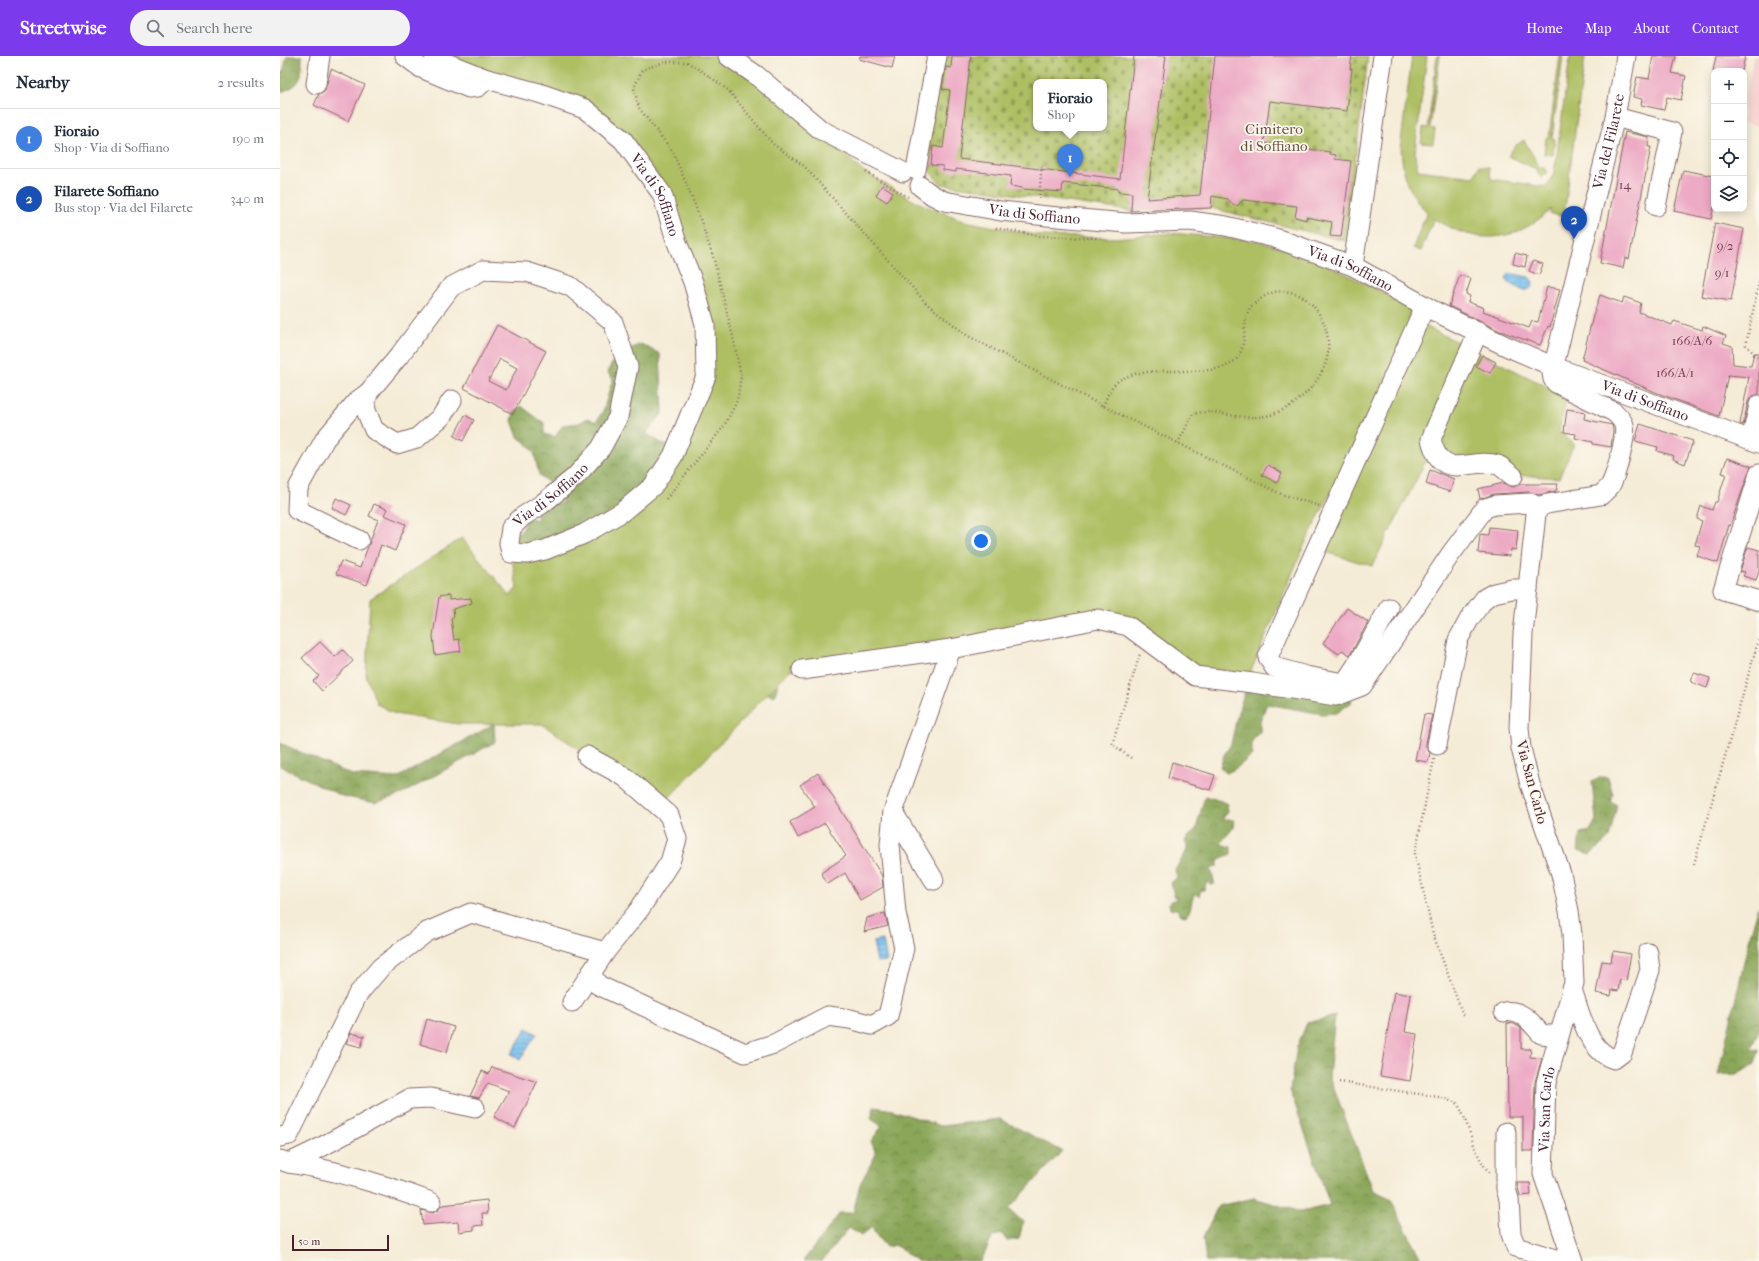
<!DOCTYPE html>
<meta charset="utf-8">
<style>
body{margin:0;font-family:"IM FELL French Canon",serif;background:#f2f2f3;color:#1f2937}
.controls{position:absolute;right:12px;top:12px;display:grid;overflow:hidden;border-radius:8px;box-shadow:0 2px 10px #0003}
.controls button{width:36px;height:36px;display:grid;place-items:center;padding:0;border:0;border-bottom:1px solid #e0e1e3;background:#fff;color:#1f2937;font:20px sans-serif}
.scale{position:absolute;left:12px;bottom:10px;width:97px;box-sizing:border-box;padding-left:4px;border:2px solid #4a1f2b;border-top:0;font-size:11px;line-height:14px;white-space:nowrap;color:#4a1f2b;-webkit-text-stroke:3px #fbf7ec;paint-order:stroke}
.you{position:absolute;left:701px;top:485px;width:14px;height:14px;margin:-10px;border:3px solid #fff;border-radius:50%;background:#1a73e8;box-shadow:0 0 0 6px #1a73e833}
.badge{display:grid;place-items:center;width:26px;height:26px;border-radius:50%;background:#7c3aed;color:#fff;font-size:13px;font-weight:700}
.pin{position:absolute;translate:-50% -33px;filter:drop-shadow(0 1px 2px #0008)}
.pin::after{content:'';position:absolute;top:21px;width:14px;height:12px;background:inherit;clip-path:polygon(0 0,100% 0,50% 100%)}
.popup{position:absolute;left:753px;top:23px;width:74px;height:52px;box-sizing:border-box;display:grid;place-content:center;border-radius:8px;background:#fff;filter:drop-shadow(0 1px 3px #0005);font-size:13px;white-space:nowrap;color:#747a83}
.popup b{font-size:15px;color:#1f2937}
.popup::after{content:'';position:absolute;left:50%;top:100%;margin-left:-8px;border:8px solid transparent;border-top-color:#fff}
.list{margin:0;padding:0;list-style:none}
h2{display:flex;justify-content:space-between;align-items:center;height:52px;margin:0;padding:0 16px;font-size:17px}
h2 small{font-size:13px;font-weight:400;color:#747a83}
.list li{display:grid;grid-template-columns:26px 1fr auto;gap:12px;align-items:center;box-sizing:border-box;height:60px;padding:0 16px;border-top:1px solid #e0e1e3}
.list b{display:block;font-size:15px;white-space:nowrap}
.list p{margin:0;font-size:13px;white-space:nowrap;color:#747a83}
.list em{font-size:13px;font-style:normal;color:#747a83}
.icon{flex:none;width:22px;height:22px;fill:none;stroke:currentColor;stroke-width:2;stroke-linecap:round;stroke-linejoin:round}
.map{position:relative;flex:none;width:1479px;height:1205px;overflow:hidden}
header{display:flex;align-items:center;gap:24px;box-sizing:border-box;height:56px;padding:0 20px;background:#7c3aed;color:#fff}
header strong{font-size:19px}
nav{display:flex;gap:22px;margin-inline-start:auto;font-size:14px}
.search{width:280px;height:36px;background:#f2f2f3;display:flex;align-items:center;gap:10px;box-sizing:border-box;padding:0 14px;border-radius:22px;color:#747a83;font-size:15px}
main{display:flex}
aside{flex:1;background:#fff}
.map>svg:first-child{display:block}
.built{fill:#f7d0cf}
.forest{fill:url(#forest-crowns);stroke:#6a6242}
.cemetery{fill:url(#cemetery-stones);stroke:#7c6f47;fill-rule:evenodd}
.green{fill:#aebf63;stroke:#7c6f47}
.water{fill:url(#water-rules);stroke:#606f8d}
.building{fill:#edaac5;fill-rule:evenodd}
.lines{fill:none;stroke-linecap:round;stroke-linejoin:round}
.minor-casing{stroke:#866767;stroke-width:21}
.path{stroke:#866767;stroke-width:2.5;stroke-dasharray:1 3;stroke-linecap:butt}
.minor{stroke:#fff;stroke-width:19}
.labels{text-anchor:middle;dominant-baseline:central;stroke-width:3.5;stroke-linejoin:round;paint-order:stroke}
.number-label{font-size:13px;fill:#734252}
.park-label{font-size:15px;fill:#684f3c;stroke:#fbf7ec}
.street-label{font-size:15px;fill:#4a1f2b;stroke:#fbf7ec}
</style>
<header>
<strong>Streetwise</strong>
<div class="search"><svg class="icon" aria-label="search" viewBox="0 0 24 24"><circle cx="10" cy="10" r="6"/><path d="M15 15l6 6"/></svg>Search here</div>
<nav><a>Home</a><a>Map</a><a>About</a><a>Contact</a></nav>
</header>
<main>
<aside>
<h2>Nearby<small>2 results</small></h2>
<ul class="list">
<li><span class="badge" style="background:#3f7fe0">1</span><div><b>Fioraio</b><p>Shop · Via di Soffiano</p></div><em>190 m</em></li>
<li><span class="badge" style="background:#1a4fb4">2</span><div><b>Filarete Soffiano</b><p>Bus stop · Via del Filarete</p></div><em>340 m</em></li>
</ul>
</aside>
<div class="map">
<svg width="1479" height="1205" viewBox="0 0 1479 1205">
<defs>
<pattern id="forest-crowns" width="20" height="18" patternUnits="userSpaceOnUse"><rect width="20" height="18" fill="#8aa659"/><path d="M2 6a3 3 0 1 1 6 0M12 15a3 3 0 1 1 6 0" fill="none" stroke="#73874a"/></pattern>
<pattern id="cemetery-stones" width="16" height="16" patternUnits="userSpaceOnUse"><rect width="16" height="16" fill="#aebf63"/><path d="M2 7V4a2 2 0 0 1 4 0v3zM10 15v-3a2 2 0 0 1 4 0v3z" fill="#909b52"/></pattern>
<pattern id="water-rules" width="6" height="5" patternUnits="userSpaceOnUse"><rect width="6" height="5" fill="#76bfef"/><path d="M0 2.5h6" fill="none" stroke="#639bc2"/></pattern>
</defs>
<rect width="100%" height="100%" fill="#fbf7ec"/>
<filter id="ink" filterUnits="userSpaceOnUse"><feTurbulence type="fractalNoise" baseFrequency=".025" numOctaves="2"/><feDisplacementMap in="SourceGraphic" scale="8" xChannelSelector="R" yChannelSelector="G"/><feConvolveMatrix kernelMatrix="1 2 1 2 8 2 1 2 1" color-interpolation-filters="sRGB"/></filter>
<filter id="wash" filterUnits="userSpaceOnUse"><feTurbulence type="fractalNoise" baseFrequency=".012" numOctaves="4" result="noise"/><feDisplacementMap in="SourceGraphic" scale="16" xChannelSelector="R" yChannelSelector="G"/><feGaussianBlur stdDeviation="0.9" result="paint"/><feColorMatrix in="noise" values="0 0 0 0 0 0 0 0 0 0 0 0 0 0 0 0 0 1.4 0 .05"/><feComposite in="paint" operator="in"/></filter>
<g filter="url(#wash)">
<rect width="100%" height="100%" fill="#f5ecd7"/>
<path class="built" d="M1474,0H1479V70L1464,67V44Z"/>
<path class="forest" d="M7,0H22C22,21 22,30 0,36V16H3Z
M361,288L380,298L383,357L366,377L384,389L413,391L505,599L495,640L480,635L235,507L237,477L242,475L245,464L251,462L258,464L254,448L283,447L276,433L284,422L280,418L269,427L259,419L254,396L247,388L238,381L232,365L234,356L241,350L264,367V378L275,381L283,369L299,367L308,362L316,366L323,355L333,323L327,316C337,298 342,296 361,288Z
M966,633L1071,643L1072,646L1057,657L1042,658L987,648L980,665V677L972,685V699C963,706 958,713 946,717L940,711L944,699L951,688L958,656Z
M214,668L215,686L122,738L95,747L62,740L0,710V687L72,719L117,722Z
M1321,721H1328L1333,738L1330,744L1337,749L1329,782L1310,799L1298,795L1300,777L1310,775L1316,764L1312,726Z
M925,740L941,745L947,748L948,755L942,764H954C955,776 944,779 941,788L951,791V798L939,803L937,811L931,813L934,825V828L930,829L927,825L924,834H921L919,840L915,838C910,845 913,852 906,860L901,859L897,853H890L889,847L897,842L894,840L891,827L897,821L895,814L908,793L905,784L916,773Z
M1479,850V973L1471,993L1479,994L1475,1008L1456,1018L1438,1019L1471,876Z
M1055,960L1049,1020L1093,1134L1110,1142L1142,1205H926L923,1182L938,1150L974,1142L1021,1156L1050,1149L1010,1034L1017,991L1027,967Z
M594,1051L613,1054L661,1070L720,1063L782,1095L729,1153L743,1166L739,1183L727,1185L722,1178L713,1180L701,1205H637L615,1189L606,1191L595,1178L592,1171L581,1180L569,1172L542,1205H523L560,1157H573L580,1128L596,1098L591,1085L602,1070L591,1063Z"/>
<path class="cemetery" d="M659,0H1088L1065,185L931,152L851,155L661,128L650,116L645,98ZM756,26H824V72H756Z"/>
<path class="green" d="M154,0H448L541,74L580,113L634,145L685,165L760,180L836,182L891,177L978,185L1020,197L1066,218L1133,252L1128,262L1136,266L1024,490L968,622L914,612L845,560L617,594L510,614L381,750L262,668H178L115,658L97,648L86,620L90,543L182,482L230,540L237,532L231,497L265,494L373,430L426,320L425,268L382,138L305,53Z
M1132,0H1147L1136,87L1135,99L1138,114L1194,121L1199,110L1209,111L1211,123L1267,131L1274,116L1276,105L1290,0H1305L1284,160L1270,158L1271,153C1234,188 1196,189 1154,163L1141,195L1133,192L1147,156C1127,137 1121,112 1121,86Z
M1157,0H1160L1150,72L1155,73L1153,88L1141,87L1143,71L1148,72Z
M1280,0H1283L1272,82L1275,83L1273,99L1264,98L1266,82L1269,81Z
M1244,84L1260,112L1262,110L1268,116L1262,122L1257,116L1258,114L1228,100L1235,90Z
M1143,269L1260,327L1287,342L1279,375L1294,388L1279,422L1208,417L1150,397L1092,510L1042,495Z"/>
<path class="water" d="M1229,218H1234L1249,221L1253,226L1252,231C1242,240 1238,229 1228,227L1226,222Z
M603,884L607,905L597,906L593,886Z
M247,972L257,978L240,1004L231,998Z"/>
<g id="blocks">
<path class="building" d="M580,0H615L612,12L579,3Z
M672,0H691L679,103L840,123L854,0H886L867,143L920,139L935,0H1072L1070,13H1072L1067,55L990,45L984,87L1050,96V98L1056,99L1055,103L1071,105L1061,181L1050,180L1052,166L1026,161V164L1015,161L1017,150L963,144L957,150L953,149L948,143L932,140L931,152L851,155L852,137L838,136V133L783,127L782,136L743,133V132L730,130L731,120L676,113V116L663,114V110L651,109L653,90L663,92L670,34L662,33L666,11L671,12Z
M1373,0H1396L1392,17L1406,20L1401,44L1387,41L1384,54L1361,49L1362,43L1353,41L1357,21L1369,23Z
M1436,0H1465L1462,15H1433Z
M51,13L85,29L68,65L34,49L39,38L45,34Z
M1345,76L1369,81L1368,91H1371L1349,203L1345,202L1343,212L1320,207Z
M1403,114L1434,120V151L1431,163L1394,155Z
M602,129L613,136L607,146L596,139Z
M1435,167L1464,173L1451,245L1421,240Z
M1235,197L1247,200L1245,211L1233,208Z
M1253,205L1263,208L1259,219L1249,215Z
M1180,219L1191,223L1186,238L1190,240L1188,246L1204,252L1203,255L1249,272L1252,265L1258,266L1267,231L1280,233L1270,271L1268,270L1260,289L1220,275L1169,250Z
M1320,239L1342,247L1344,241L1361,247L1359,256L1392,269L1394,265L1422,274L1423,270L1446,280L1443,287L1452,290L1453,308L1471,310L1474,297H1479V338L1471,341L1468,346L1463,369L1460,368L1469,321L1448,319L1439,360L1375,336L1302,304L1313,260Z
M217,269L266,295L233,358L184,332ZM220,303L237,312L226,334L208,325Z
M1202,299L1216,306L1210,317L1196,310Z
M1287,353L1305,356L1304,363L1332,369L1333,374L1331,391L1313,388V386L1295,382L1296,378L1284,376Z
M185,359L194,364L183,385L174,380Z
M1360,368L1413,385L1405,408L1393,403L1394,400L1377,395L1378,391L1355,385Z
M1447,402L1471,410L1450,470L1449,469L1438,507L1417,500L1420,490L1415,489L1422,465L1417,463L1421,450L1432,454L1435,446H1437L1446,418L1442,417Z
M988,409L1002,417L997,427L982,419Z
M1150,414L1174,423L1170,436L1146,428Z
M1224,427L1233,431L1240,428H1278L1276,435L1259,439L1249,436L1214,438L1200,443L1198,433Z
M56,442L71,449L66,459L52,452Z
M94,448L107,453L104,459L126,468L115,495L101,489L87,529L56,518L61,505L80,512L98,464L89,460Z
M1209,471L1238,474L1236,494L1231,493L1230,500L1198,497L1200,478L1208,479Z
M1468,491L1479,494V516L1476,524L1463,520L1465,516L1460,515Z
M169,539V544L191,542L192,547L173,553L174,561L171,562L174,584L179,583L181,595L155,599L153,580L159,541Z
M1067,552L1088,566L1070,599L1062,594L1059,598L1043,587Z
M40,586L55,601L63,594L73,605L42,635L33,625L39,620L22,602Z
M1414,617L1430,622L1427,632L1411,626Z
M1144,658L1152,659L1146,687V692L1150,697L1148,706L1135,704Z
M892,706L935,719L930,734L888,722Z
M538,717L602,820L603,831L580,844L565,817L548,828L541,817L566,800L545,767L518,782L510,766L535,751L520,729Z
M605,857L608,870L584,876L587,862Z
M1333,895L1351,898L1346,925L1340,923L1338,935L1332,934L1331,940L1316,937L1322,905L1331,906Z
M1114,936L1131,939L1125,976L1137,978L1130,1025L1100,1020Z
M147,963L174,971L167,996L140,988Z
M1227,967L1234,968L1241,972V993H1251L1250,1001L1262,1002L1255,1026L1253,1095H1243V1061H1228Z
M71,977L84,980L81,991L66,987Z
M212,1011L257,1026L235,1072L214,1061L229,1035L208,1027L199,1042L190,1040L202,1015L209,1018Z
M1237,1127H1250L1251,1139L1240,1140Z
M207,1144L208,1157H202L203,1169L194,1170V1174L179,1176L178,1166L143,1169L141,1154L153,1157L158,1154L162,1149Z"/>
</g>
</g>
<g filter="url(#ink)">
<use href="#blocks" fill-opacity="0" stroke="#866767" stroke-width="1"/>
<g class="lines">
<defs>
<g id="minor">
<path d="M125,0L141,12L189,32L198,31L207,23"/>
<path id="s1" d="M154,0L159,4L207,23L259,37L305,53L343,84L382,138L396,184L413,226L425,268L426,320L393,400L373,430L342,456L304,478L265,494L247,498L231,497L229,487L231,472L242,461L262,448L295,421L321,392L338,361L348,311L333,266L290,230L247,216L203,214L171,231L119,300L88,337L85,352L94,374L117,388L137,382L161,361L172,344"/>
<path d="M448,0L476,19L541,74L623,116"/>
<path d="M36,28L40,0"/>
<path d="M1335,61L1392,76L1376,150"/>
<path d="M636,114L657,0"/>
<path id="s2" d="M640,130L652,139L664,145L721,155L767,160L846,167L910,165L946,170L995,182L1073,210L1154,255L1226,290L1272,310L1479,387"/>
<path d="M1073,210L1103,0"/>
<path d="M1198,276L1151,383C1162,429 1189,400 1218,409C1223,411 1228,417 1233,420"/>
<path d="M1471,384L1479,349"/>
<path d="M1479,418L1443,534L1479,545"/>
<path d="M79,484L17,454L18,432L45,383L77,345L88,337"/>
<path d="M1109,552C1094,577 1082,604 1064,627L1026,620L994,611L988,601L1145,250"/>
<path d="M522,614L671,593L818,563L848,570L915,620L973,627L1056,640L1082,630L1170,499L1205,452L1215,449L1250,447L1259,451"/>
<path d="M1157,689L1178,584L1190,562L1205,542L1214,537L1232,533H1248"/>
<path d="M613,756L654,824"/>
<path d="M311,917L318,929L465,997L494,988L548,960L570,963L592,969L608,960L624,892L616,857L610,789L613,756L671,593"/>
<path d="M1292,933C1300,957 1308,995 1334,1003L1342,997L1370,914L1368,897"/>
<path d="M292,946L325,896L359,854L390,806L397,783L389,759L345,721L307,700"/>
<path d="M1224,956C1241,953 1251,966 1261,978L1279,980"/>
<path d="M1226,1076V1133L1229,1143L1231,1178L1236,1191L1283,1205"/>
<path d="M0,1081L9,1079L78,938L101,911L147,876L191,857L325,896"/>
<path d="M0,1104L9,1107L34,1095L129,1043L151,1042L195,1052"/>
<path d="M9,1107C58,1114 105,1129 151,1146"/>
<path id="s3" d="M1293,1205L1263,1118L1266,1027L1294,927L1292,878L1289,855L1281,818L1250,728L1241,692L1239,672L1243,578L1256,458L1259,451L1267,448L1321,439C1324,436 1327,434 1330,430C1336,420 1347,379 1344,369C1342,363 1338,360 1334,356L1276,327L1273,323L1272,317L1335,61L1346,0"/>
</g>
</defs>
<use href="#minor" class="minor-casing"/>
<path class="path" d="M586,116L628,141
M759,143L762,107
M716,172L760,180L818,182
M1479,226L1466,289L1479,303
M823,350C826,344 829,334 834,329C856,305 917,322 946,310C972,300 959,270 970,252C972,249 976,247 979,244C983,241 989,237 995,236C1034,229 1057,277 1045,309C1039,325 1024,341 1010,350C989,363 972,363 949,359C936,357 927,354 913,358L898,387
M386,443L444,370L457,345L461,320L453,281L433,200L415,149L393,96L359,52L354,32L362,14L384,6H407L426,18L448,34L493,88L524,110L647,248L688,280L817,347L1001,438L1040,450
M851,702L832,688L860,598
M1154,703L1135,798L1153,878L1183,959
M1414,808L1479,582
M1059,1026L1159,1041L1177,1047C1191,1069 1192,1099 1211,1118"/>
<use href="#minor" class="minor"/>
</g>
</g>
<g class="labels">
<g class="number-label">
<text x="1345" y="128">14</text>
<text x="1445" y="189">9/2</text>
<text x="1442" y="216">9/1</text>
<text x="1412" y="284">166/A/6</text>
<text x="1395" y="316">166/A/1</text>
</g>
<g class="park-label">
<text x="994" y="73">Cimitero<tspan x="994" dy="17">di Soffiano</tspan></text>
</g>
<g class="street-label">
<text stroke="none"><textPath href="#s3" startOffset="1242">Via del Filarete</textPath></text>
<text stroke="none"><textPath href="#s1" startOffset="274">Via di Soffiano</textPath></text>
<text stroke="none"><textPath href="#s2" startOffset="120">Via di Soffiano</textPath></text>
<text stroke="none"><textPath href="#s2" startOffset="444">Via di Soffiano</textPath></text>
<text stroke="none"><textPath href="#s2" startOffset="768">Via di Soffiano</textPath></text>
<text stroke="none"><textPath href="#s1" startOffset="826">Via di Soffiano</textPath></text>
<text transform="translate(1252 726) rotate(75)">Via San Carlo</text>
<text stroke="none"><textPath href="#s3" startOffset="157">Via San Carlo</textPath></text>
</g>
</g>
</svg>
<div class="controls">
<button>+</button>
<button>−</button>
<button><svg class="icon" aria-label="locate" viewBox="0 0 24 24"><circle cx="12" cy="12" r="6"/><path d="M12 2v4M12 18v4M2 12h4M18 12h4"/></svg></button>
<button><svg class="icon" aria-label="layers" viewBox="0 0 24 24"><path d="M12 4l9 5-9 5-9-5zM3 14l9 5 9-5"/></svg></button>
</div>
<div class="scale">50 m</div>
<div class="you"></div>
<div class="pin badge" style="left:790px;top:121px;background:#3f7fe0">1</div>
<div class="popup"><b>Fioraio</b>Shop</div>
<div class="pin badge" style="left:1294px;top:183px;background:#1a4fb4">2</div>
</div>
</main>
